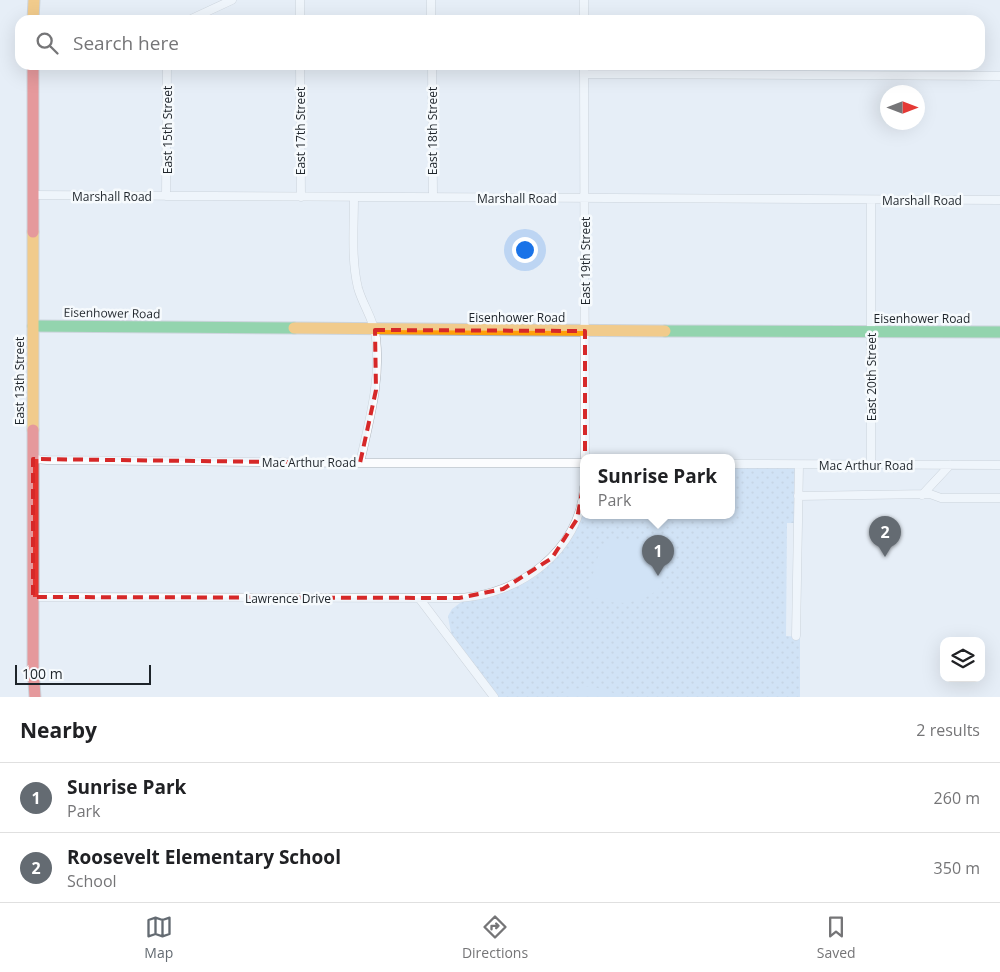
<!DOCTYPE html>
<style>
body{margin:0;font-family:"Open Sans",sans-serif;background:#f6f6f6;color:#202124}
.controls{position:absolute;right:15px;bottom:15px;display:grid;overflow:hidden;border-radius:10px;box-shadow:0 5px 20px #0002}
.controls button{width:45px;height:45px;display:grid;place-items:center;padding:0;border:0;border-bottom:1px solid #e0e0e0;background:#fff;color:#202124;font:25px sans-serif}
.compass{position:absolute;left:880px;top:85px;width:45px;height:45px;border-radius:50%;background:#fff;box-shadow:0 5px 20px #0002;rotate:90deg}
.scale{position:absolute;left:15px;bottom:12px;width:136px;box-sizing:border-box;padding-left:5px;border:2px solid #1e242a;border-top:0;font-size:14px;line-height:18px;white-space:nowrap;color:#1e242a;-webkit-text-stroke:4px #f6fafd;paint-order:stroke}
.you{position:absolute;left:524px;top:249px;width:18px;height:18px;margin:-12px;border:4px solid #fff;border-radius:50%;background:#1a73e8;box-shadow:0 0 0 8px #1a73e833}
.badge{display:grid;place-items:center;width:32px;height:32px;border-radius:50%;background:#646b72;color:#fff;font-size:16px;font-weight:700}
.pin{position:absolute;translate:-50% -41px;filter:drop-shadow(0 1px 2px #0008)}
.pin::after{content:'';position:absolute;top:26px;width:18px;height:15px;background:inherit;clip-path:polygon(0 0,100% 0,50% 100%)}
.popup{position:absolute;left:580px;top:454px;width:155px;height:65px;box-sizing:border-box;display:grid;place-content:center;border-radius:10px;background:#fff;filter:drop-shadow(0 1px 4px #0005);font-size:16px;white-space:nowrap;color:#757577}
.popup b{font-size:19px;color:#202124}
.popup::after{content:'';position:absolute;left:50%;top:100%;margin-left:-10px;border:10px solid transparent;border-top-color:#fff}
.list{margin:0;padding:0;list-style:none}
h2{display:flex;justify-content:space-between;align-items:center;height:65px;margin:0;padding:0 20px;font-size:21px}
h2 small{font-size:16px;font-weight:400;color:#757577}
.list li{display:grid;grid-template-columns:32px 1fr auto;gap:15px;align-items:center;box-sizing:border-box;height:70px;padding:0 20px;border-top:1px solid #e0e0e0}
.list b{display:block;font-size:19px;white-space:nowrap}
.list p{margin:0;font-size:16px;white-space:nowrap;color:#757577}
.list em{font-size:16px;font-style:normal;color:#757577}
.icon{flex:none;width:28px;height:28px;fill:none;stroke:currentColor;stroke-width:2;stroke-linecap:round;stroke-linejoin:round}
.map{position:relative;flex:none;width:1000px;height:697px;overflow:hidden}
.search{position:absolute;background:#fff;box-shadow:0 5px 20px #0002;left:15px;right:15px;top:15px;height:55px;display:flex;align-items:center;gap:12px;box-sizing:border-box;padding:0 18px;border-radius:15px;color:#757577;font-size:19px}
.sheet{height:205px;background:#fff}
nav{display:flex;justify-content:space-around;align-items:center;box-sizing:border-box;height:70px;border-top:1px solid #e0e0e0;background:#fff;font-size:14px;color:#757577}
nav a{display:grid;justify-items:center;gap:2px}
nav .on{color:#646b72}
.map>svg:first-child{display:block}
.grass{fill:url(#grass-dots)}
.garden{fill:#b9d5f3}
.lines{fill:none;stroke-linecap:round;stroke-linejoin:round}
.street-casing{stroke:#adb3ba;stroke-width:9}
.fast-casing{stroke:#adb3ba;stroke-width:13}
.slow-casing{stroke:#adb3ba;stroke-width:13}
.jam-casing{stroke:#adb3ba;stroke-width:13}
.street{stroke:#fbfcfe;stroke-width:8}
.fast{stroke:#30b455;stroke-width:11}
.slow{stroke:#ff9f0a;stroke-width:11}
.jam{stroke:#e5322d;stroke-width:11}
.marked{fill:none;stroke:#d62828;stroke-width:4;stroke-dasharray:10 6;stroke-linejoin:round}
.labels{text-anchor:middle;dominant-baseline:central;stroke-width:5;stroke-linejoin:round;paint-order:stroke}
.street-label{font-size:12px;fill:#1e242a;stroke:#f6fafd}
</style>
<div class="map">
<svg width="1000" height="697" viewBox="0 0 1000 697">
<defs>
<pattern id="grass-dots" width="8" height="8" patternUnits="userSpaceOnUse" patternTransform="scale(1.25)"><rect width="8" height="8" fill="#b9d5f3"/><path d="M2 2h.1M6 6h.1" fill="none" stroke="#9fb7d0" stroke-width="1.8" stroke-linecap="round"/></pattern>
</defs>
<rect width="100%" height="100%" fill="#e6eef7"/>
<path class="grass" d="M732,464L799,465L798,523H787L786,636L800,637V697H494L452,637L449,622L448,616L452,609L460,603L537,571L571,533L584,487V515H732Z"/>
<path class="garden" d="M618,539L663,544L665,556L666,572L658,590L643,599L626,603L606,602L587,595L601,546L609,540Z
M591,686L611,692L623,697L554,696L570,690Z"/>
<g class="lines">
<defs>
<path id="street" d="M300,0V20
M431,0V20
M584,0V20
M189,20L232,0
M300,65L301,197
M432,65L433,197
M584,65L585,457
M584,74L1000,76
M33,195L1000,200
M166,196L167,65
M354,197C354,227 351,259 358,288C363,306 374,319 376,338C381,381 369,421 360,463
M871,200V465
M33,459L47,460L350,463H584
M732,464L1000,465
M922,495L950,465
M798,496L930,494L941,498H1000
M33,597L459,598C519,595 580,551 584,487
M419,598L494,697
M796,636L799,465"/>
<path id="fast" d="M33,326L294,328
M665,331L1000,332"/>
<path id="slow" d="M33,20L34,0
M33,232V430
M294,328L665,331"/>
<path id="jam" d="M33,65V232
M33,430V667L35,697"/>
</defs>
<use href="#street" class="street-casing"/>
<use href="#fast" class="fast-casing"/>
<use href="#slow" class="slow-casing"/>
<use href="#jam" class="jam-casing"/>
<use href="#street" class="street"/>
<use href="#fast" class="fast"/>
<use href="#slow" class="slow"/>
<use href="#jam" class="jam"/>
</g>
<path d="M0 0H1000V697H0ZM375,330L585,331V476L577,519L552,558L503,589L459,598L33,597V459L360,463L376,390Z" fill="#e6eef7" fill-opacity=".55" fill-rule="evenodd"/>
<path class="marked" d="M375,330L585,331V476L577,519L552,558L503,589L459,598L33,597V459L360,463L376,390Z"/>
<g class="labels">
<g class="street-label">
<text transform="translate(167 130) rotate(-90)">East 15th Street</text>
<text transform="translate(300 131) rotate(-90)">East 17th Street</text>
<text transform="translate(432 131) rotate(-90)">East 18th Street</text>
<text x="112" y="196">Marshall Road</text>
<text x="517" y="198">Marshall Road</text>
<text x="922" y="200">Marshall Road</text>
<text transform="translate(585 261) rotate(-90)">East 19th Street</text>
<text transform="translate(112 313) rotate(1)">Eisenhower Road</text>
<text x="517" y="317">Eisenhower Road</text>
<text x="922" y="318">Eisenhower Road</text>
<text transform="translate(871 377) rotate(-90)">East 20th Street</text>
<text transform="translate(19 381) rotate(-90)">East 13th Street</text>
<text x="309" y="462">Mac Arthur Road</text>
<text x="866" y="465">Mac Arthur Road</text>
<text x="288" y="598">Lawrence Drive</text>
</g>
</g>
</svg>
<div class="controls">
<button><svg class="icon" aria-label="layers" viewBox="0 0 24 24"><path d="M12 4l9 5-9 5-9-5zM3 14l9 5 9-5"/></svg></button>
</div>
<svg class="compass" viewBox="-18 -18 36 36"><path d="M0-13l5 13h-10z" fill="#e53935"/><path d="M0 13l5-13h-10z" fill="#757577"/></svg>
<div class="scale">100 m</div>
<div class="you"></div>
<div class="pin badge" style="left:658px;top:576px">1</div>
<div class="popup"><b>Sunrise Park</b>Park</div>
<div class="pin badge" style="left:885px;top:557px">2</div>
<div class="search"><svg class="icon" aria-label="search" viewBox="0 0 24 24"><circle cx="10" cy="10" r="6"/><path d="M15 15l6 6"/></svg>Search here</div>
</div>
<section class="sheet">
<h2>Nearby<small>2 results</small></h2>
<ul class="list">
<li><span class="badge">1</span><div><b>Sunrise Park</b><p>Park</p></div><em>260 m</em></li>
<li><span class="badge">2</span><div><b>Roosevelt Elementary School</b><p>School</p></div><em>350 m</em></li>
</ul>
</section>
<nav>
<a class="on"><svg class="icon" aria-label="map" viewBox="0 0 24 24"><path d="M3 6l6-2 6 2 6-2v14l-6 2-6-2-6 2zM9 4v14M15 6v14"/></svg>Map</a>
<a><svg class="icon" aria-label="directions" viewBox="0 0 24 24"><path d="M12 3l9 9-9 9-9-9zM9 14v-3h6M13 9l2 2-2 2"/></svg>Directions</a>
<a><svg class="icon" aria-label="saved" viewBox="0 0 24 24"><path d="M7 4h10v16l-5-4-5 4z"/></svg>Saved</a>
</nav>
